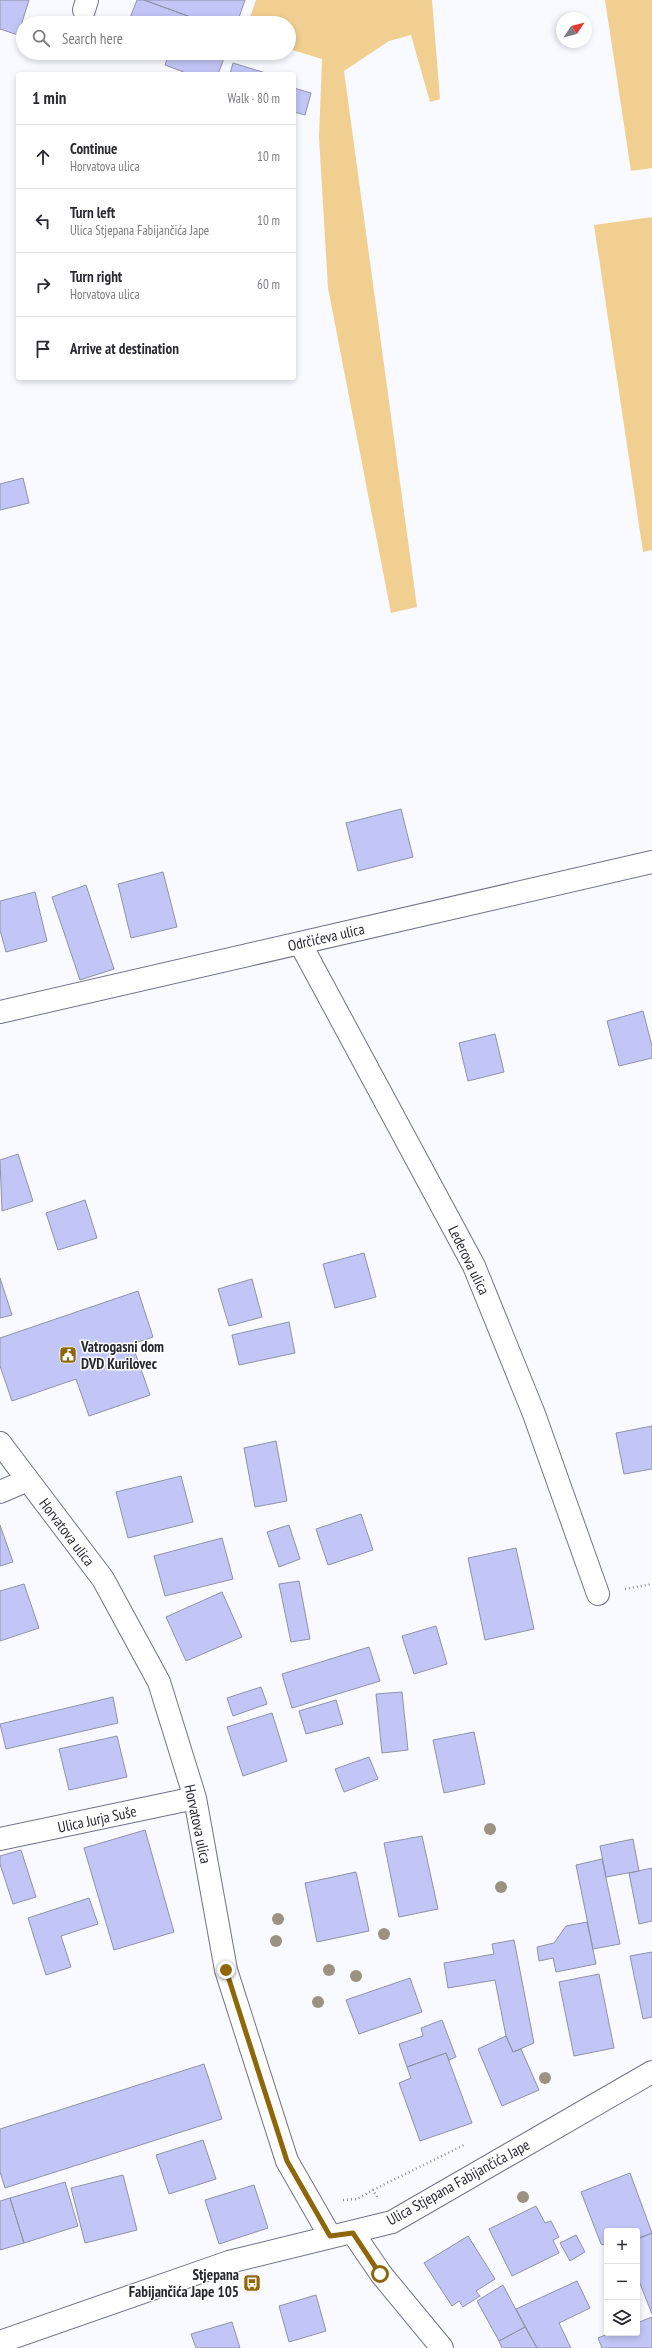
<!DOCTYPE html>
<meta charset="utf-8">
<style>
body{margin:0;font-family:"PT Sans Narrow",sans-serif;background:#f7f7f7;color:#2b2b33}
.controls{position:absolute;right:12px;bottom:12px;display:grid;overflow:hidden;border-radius:4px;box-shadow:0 2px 6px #0003}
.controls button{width:36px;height:36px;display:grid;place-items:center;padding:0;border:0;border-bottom:1px solid #e1e1e2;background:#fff;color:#2b2b33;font:20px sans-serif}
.compass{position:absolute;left:556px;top:12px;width:36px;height:36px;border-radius:50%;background:#fff;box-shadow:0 2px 6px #0003;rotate:55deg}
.stop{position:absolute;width:12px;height:12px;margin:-9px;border:3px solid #8e670b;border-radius:50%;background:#fff}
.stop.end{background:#8e670b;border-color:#fff;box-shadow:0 1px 4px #0008}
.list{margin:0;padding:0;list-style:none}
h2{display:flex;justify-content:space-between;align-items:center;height:52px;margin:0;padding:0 16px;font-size:17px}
h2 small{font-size:13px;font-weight:400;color:#7c7c81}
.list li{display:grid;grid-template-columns:26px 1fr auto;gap:12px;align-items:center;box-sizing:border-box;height:64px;padding:0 16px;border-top:1px solid #e1e1e2}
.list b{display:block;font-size:15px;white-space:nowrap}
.list p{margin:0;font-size:13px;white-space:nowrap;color:#7c7c81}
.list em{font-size:13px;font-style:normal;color:#7c7c81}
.icon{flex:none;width:22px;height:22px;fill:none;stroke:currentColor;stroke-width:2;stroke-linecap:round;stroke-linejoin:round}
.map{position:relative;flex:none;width:652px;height:2348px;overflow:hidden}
.search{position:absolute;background:#fff;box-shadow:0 2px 6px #0003;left:16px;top:16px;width:280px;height:44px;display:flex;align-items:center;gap:10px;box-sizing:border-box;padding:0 14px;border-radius:22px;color:#7c7c81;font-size:15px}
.panel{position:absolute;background:#fff;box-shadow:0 2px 6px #0003;left:16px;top:72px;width:280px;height:308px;border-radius:4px}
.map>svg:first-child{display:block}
.green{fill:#f1cf91}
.building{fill:#c2c6f6;stroke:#8f92a8}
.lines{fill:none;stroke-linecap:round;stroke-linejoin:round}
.minor-casing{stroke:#717388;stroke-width:24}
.path{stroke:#8e8f96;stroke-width:2.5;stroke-dasharray:1 3;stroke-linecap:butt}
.minor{stroke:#fff;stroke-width:22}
.tree{fill:#9c9281}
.route{stroke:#8e670b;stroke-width:5}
.labels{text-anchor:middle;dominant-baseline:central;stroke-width:3;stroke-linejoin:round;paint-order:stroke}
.street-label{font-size:15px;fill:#272831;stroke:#fff}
.poi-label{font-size:15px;font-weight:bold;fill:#272831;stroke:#fff;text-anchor:start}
</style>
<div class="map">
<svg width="652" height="2348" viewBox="0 0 652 2348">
<rect width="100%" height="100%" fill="#f9faff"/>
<path class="green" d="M256,0H432L440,99L430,102L411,35L389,41L344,71L417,607L391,613L328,288L319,137L322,59L289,49V23H248Z
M605,0H652V168L631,171Z
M652,217V550L643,552L594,225Z"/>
<path class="building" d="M0,0H29L18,35L0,29Z
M137,0H144L207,23H128Z
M144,0H245L237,23H207Z
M159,53H226L218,74H189L165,65L168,56Z
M233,63L269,74H230Z
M294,88L311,93L305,115L294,112Z
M23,478L29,503L0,510V484Z
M401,809L413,857L358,871L346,823Z
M163,872L177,927L131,938L118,884Z
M86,885L114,969L80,980L52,897Z
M35,892L47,941L6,952L0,930V901Z
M643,1011L652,1046V1058L619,1066L607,1021Z
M495,1034L504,1072L468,1081L459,1043Z
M18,1154L33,1201L2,1211L0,1160Z
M85,1200L97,1238L58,1250L46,1213Z
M364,1253L376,1297L335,1308L323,1264Z
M0,1278L12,1315L0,1318Z
M252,1279L262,1317L229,1326L218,1289Z
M138,1291L153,1337L132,1344L150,1395L89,1416L76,1379L12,1401L0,1366V1338Z
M289,1322L295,1353L239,1365L232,1335Z
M652,1426V1469L624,1474L616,1433Z
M276,1441L287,1501L255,1507L244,1448Z
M181,1476L193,1522L128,1538L116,1492Z
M361,1514L373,1550L328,1565L316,1529Z
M0,1525L13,1562L0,1566Z
M289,1525L300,1559L279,1567L267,1532Z
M222,1538L233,1579L165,1596L154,1556Z
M516,1548L534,1629L485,1640L468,1558Z
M299,1581L310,1639L291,1642L279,1584Z
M24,1584L39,1628L0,1641V1591Z
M222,1592L242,1637L186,1661L166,1617Z
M436,1626L447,1664L414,1674L402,1636Z
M369,1647L380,1681L292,1708L282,1674Z
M261,1687L267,1704L233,1716L227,1698Z
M402,1692L408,1750L382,1753L376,1694Z
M113,1697L118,1723L6,1749L0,1724Z
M336,1700L343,1724L306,1734L299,1711Z
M272,1713L287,1761L243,1776L227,1727Z
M474,1732L485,1784L444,1793L433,1740Z
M117,1736L127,1777L69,1790L59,1749Z
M369,1757L378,1779L344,1792L335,1769Z
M145,1830L174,1932L114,1950L84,1848Z
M422,1836L438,1909L399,1917L384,1843Z
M633,1839L639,1871L606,1877L600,1846Z
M21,1850L36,1897L13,1904L0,1864V1856Z
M602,1859L620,1944L593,1949L576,1865Z
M652,1868V1921L639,1924L629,1873Z
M356,1872L369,1931L317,1942L305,1883Z
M89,1898L98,1924L61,1936L71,1967L46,1975L28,1918Z
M587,1922L596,1964L556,1972L553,1958L539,1961L537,1947L554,1943L566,1926Z
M514,1940L534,2043L513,2052L506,2036L495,1980L448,1988L444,1963L494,1954L492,1944Z
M652,1952V2017L643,2019L630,1956Z
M599,1974L614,2048L574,2056L559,1982Z
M410,1978L422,2012L359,2034L346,2000Z
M442,2020L456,2057L449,2060L446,2053L407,2067L399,2044L423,2036L421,2028Z
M506,2036L513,2052L521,2049L539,2090L502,2106L478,2049Z
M446,2053L472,2123L420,2141L399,2083L411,2078L407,2067Z
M204,2064L222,2119L5,2188L0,2172V2129Z
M203,2140L216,2179L169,2194L156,2155Z
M630,2173L652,2233L637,2239V2231H607V2246L601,2244L581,2192Z
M123,2175L137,2230L85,2243L71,2188Z
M65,2182L78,2226L24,2243L10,2198Z
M254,2185L268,2228L219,2244L205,2200Z
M10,2198L24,2243L0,2250V2201Z
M536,2206L545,2223L551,2221L559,2237L553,2240L559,2253L512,2276L489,2229Z
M652,2233V2314L637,2276V2239Z
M576,2235L585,2252L570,2261L560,2243Z
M468,2236L495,2279L476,2291L480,2296L463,2307L459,2301L452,2306L424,2263Z
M577,2281L590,2308L559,2323L571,2348H537L516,2309Z
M503,2285L525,2327L499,2341L477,2301Z
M316,2295L326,2331L289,2342L279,2306Z
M652,2317V2348H602L598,2338L610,2333H637V2323Z
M232,2322L240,2348H196L191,2334Z
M525,2327L537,2348H502L499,2341Z"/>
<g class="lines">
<defs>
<path id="minor" d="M84,10L87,0
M300,943L474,1266L534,1414L598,1594
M0,1012L652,862
M0,1443L103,1579L159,1682L195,1798L226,1970L287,2161L330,2236
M0,1492L28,1480
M0,1839L195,1798
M353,2233L381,2274L442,2348
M0,2342L229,2262L392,2222L652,2072"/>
</defs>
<use href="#minor" class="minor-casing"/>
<path class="path" d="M625,1589L652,1584
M377,2197L373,2190L464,2145
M343,2200L357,2199L373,2190"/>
<use href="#minor" class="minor"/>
</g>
<g class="tree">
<circle cx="490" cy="1829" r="6"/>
<circle cx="501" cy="1887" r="6"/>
<circle cx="278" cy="1919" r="6"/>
<circle cx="384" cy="1934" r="6"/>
<circle cx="276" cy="1941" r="6"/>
<circle cx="329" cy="1970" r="6"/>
<circle cx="356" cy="1976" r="6"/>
<circle cx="318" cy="2002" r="6"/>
<circle cx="545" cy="2078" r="6"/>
<circle cx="523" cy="2197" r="6"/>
</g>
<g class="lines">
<path class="route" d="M226,1970L287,2161L330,2236L353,2233L380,2274"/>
</g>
<defs>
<symbol id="civic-square" viewBox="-11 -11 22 22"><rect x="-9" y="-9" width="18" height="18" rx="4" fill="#8e670b" stroke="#fff"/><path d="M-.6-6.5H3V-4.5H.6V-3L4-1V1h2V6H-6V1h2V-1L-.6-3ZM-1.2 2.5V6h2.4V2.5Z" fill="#fff"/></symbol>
<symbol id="bus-square" viewBox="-11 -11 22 22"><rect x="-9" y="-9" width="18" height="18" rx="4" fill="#8e670b" stroke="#fff"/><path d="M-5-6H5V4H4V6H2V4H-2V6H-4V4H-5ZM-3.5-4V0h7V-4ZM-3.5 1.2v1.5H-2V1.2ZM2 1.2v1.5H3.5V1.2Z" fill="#fff"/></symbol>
</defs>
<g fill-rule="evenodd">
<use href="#civic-square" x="58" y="1345" width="20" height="20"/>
<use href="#bus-square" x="242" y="2273" width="20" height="20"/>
</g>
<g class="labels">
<g class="street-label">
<text transform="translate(326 937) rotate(-13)">Odrčićeva ulica</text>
<text transform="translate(469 1260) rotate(64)">Lederova ulica</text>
<text transform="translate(67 1532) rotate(53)">Horvatova ulica</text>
<text transform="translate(97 1819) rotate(-12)">Ulica Jurja Suše</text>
<text transform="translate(198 1824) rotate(78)">Horvatova ulica</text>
<text transform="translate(458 2182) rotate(-29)">Ulica Stjepana Fabijančića Jape</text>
</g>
<g class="poi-label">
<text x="81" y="1346">Vatrogasni dom<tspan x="81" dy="17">DVD Kurilovec</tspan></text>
<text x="239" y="2274" text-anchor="end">Stjepana<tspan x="239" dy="17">Fabijančića Jape 105</tspan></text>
</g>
</g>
</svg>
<div class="controls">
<button>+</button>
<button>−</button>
<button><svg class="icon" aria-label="layers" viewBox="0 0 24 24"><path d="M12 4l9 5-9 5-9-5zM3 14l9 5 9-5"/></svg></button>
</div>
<svg class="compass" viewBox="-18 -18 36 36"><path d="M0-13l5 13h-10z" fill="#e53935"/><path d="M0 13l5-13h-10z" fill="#7c7c81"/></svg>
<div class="stop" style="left:380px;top:2274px"></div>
<div class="stop end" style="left:226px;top:1970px"></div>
<div class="search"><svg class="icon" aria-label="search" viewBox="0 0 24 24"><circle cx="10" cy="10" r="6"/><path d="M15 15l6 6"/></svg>Search here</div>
<section class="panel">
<h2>1 min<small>Walk · 80 m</small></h2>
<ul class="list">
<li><svg class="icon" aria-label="ahead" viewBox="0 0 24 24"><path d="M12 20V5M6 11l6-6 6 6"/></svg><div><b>Continue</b><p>Horvatova ulica</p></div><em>10 m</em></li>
<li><svg class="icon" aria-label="left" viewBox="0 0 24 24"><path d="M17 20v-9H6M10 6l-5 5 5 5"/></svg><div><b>Turn left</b><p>Ulica Stjepana Fabijančića Jape</p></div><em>10 m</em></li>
<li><svg class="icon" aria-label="right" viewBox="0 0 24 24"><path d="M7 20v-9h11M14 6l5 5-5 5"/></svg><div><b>Turn right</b><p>Horvatova ulica</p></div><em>60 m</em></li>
<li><svg class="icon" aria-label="arrive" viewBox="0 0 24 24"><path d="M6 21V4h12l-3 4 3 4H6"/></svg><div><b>Arrive at destination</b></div></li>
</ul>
</section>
</div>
